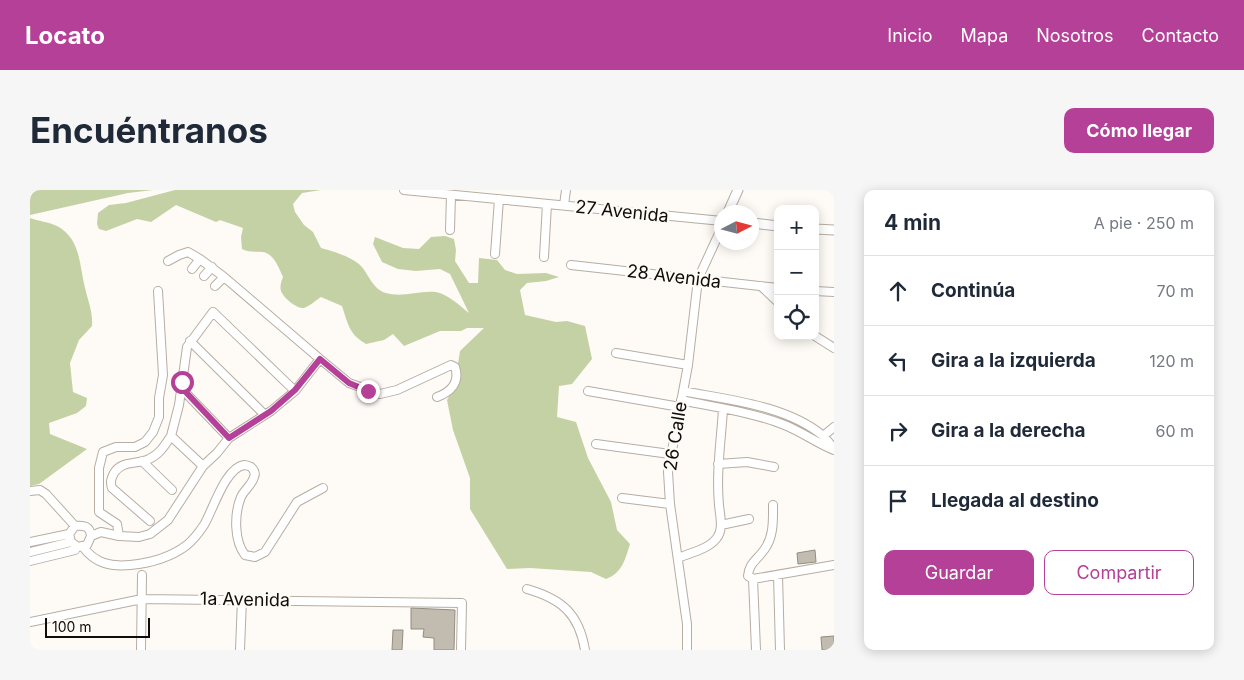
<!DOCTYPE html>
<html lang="es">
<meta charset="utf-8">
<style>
body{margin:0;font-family:Inter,sans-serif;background:#f6f6f7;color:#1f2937}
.controls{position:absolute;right:15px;top:15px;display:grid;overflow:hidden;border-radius:10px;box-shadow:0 2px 12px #0003}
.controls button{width:45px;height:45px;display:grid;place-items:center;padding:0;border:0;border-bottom:1px solid #e0e1e3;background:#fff;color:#1f2937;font:25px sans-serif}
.compass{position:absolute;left:684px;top:15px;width:45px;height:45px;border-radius:50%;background:#fff;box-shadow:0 2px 12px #0003;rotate:84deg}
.scale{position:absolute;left:15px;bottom:12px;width:105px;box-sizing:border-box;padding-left:5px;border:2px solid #100d09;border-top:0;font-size:14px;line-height:18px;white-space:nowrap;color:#100d09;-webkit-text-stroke:4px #fefaf5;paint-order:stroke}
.stop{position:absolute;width:15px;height:15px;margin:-11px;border:4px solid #b54098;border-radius:50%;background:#fff}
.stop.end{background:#b54098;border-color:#fff;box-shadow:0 1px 5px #0008}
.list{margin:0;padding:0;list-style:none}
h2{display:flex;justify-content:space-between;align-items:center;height:65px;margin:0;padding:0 20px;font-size:21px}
h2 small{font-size:16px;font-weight:400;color:#747a83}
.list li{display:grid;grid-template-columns:32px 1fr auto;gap:15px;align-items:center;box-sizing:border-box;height:70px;padding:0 20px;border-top:1px solid #e0e1e3}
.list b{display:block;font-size:19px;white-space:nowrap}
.list em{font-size:16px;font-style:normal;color:#747a83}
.actions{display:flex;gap:10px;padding:15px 20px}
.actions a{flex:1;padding:11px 0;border:1px solid #b54098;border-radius:10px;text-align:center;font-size:18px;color:#b54098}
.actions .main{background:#b54098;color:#fff}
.icon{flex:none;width:28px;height:28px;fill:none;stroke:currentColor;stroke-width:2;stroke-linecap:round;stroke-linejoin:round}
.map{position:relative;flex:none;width:804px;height:460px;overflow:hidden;border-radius:10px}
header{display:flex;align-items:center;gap:30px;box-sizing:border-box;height:70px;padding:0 25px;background:#b54098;color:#fff}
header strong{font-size:24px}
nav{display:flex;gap:28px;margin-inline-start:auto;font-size:18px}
.intro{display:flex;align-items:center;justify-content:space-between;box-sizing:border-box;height:120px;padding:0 30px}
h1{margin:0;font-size:35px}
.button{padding:12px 22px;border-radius:10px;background:#b54098;color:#fff;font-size:18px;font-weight:700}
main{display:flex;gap:30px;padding:0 30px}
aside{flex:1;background:#fff;border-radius:10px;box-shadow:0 2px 12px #0003}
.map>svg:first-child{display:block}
.green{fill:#c4d1a4}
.building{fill:#c2bbb0;stroke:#938c81}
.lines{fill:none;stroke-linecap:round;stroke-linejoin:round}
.minor-casing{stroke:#b7ada3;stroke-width:10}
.major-casing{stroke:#b7ada3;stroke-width:11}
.minor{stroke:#fff;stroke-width:8}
.major{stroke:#fff;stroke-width:9}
.route{stroke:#b54098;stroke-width:6}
.labels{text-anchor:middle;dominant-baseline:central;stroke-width:5;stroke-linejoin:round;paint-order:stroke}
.street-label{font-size:18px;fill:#100d09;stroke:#fefaf5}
</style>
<header>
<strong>Locato</strong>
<nav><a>Inicio</a><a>Mapa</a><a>Nosotros</a><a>Contacto</a></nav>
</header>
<div class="intro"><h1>Encuéntranos</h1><a class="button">Cómo llegar</a></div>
<main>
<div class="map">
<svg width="804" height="460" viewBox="0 0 804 460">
<rect width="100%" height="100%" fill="#fefaf5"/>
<path class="green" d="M0,0H123L98,3L0,25Z
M145,0H291L272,3L263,14L265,22L274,35L283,42L291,58C302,61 322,67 330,75C339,84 342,99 356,103C373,108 389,100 406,102C418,104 430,116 439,123L420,84L410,79L386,81L368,79L352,72L343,54L345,47L373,58L389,59L401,47L415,46L424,49L426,60L425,71L439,93H448L449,68L467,70L475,80L487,84L516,83L529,87L516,91L497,93L490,100L495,125L526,132L537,131L555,136L562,169L542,194L529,196L527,227L546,232L558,268L581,312L587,340L600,354C595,370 592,383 576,389L561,382L500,378L477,379L440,319V288L423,240L417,210L423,199L430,193L428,174L430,161L454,138H437L431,141H410L374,156L363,144L354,150L336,154C319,144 318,134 312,116L291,107C286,110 280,116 274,118C267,119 255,109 252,103C249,98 251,92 253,87C249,78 244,64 233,62C225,61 219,63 212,59L211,47L213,38L190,30L186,32L146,15L121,32L107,29L76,41L69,39L67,34L68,23L79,15L96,13Z
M0,28C8,31 19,32 27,36C51,49 49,74 55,98C58,111 63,122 62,136L49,150L40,173L43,202L57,208L56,216L47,223L19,233L20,244L57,259L9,294L0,296Z"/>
<path class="building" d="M785,360L786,372L768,374L767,363Z
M381,418L425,420L424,460H404V448L393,447L394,439H381Z
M363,440H373L372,460H362Z
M804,446V460H792L791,447Z"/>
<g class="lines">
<defs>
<path id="minor" d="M374,0L692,31
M534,15L536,0
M420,40L421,5
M465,64L469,9
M514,67L517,14
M138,71L149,65L158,62L170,69L194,87L290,169
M541,75L748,98
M162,79L170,69
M174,86L182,77
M185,96L194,87
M731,96L748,112
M785,101L804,102
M785,146L804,158
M160,151L234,224
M586,163L658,175
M151,198L199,248
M558,201L650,217
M653,201C698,210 755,215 792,245C796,248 800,254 804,259
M651,210C684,217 721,222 752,234C771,241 786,253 804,260
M793,246L804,237
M566,254L640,264
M112,271L142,300
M688,274L717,272L744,277
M173,276L141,246L149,215L157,157L183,122L265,201
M0,301L10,300L16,304L45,336
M592,308L640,314
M120,331L82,298C80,292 81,289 84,283C92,270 107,275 119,269C130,264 135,255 141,246
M691,335L719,329
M61,346L71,342L89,346L109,347L120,344L138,330L173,276L187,263L199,248L241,221L265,201L290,169L319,193L350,204L367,200L421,175L425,177C430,192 421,202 407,207
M89,346L87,334L69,322V278L73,262L86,257H105L115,252L123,242L129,227V208L133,185L128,101
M0,352L39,344L45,336C54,335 60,336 61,346L57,355L48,357L41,352L39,344
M53,357C65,373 80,377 100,375C121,373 140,368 157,355C163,350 170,341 174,335C183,320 195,278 214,275C216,275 219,276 221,277C224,280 226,283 224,287C222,295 214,300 211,307C204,324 204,351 215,365L225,367L235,362L267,312L293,298
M0,362L41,352
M648,368C660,363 678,359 686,349C694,340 690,326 689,315C686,283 691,251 693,219
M0,371L45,360
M748,385L750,460
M723,389L804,375
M497,399C532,409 549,424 555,460
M0,432L112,409L432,413L431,460
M111,460L112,385
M210,460L212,409
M657,460V434L640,314L638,282L658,175L668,89L692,37
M726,460L723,389L718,386C719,373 727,370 734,360C744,347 743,330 743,315"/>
<path id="major" d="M698,22L708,0
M722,33L748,36
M785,39L804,40"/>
</defs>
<use href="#minor" class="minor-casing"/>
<use href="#major" class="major-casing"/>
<use href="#minor" class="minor"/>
<use href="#major" class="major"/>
</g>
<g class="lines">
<path class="route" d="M152,192V198L199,248L241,221L265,200L290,169L319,193L338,201"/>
</g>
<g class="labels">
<g class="street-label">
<text transform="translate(592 21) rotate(6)">27 Avenida</text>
<text transform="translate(644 86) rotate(7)">28 Avenida</text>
<text transform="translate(645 246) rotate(-81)">26 Calle</text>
<text transform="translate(215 409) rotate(1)">1a Avenida</text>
</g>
</g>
</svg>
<div class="controls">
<button>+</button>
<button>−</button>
<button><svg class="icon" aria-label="locate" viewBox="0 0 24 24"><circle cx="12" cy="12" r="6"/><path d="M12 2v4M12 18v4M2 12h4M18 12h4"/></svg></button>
</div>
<svg class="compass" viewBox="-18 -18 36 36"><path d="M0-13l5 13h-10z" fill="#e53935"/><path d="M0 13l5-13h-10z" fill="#747a83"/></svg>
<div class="scale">100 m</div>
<div class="stop" style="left:152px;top:192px"></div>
<div class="stop end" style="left:338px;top:201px"></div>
</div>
<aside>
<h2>4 min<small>A pie · 250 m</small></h2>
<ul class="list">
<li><svg class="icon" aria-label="ahead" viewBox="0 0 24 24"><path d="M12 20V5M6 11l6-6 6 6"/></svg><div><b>Continúa</b></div><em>70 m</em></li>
<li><svg class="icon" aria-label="left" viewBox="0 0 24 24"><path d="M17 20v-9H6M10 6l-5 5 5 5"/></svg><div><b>Gira a la izquierda</b></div><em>120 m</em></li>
<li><svg class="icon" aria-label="right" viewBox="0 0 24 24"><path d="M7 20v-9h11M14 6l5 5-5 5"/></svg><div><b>Gira a la derecha</b></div><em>60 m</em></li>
<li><svg class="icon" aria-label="arrive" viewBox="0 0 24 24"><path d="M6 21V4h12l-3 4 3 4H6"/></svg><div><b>Llegada al destino</b></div></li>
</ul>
<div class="actions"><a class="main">Guardar</a><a>Compartir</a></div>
</aside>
</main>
